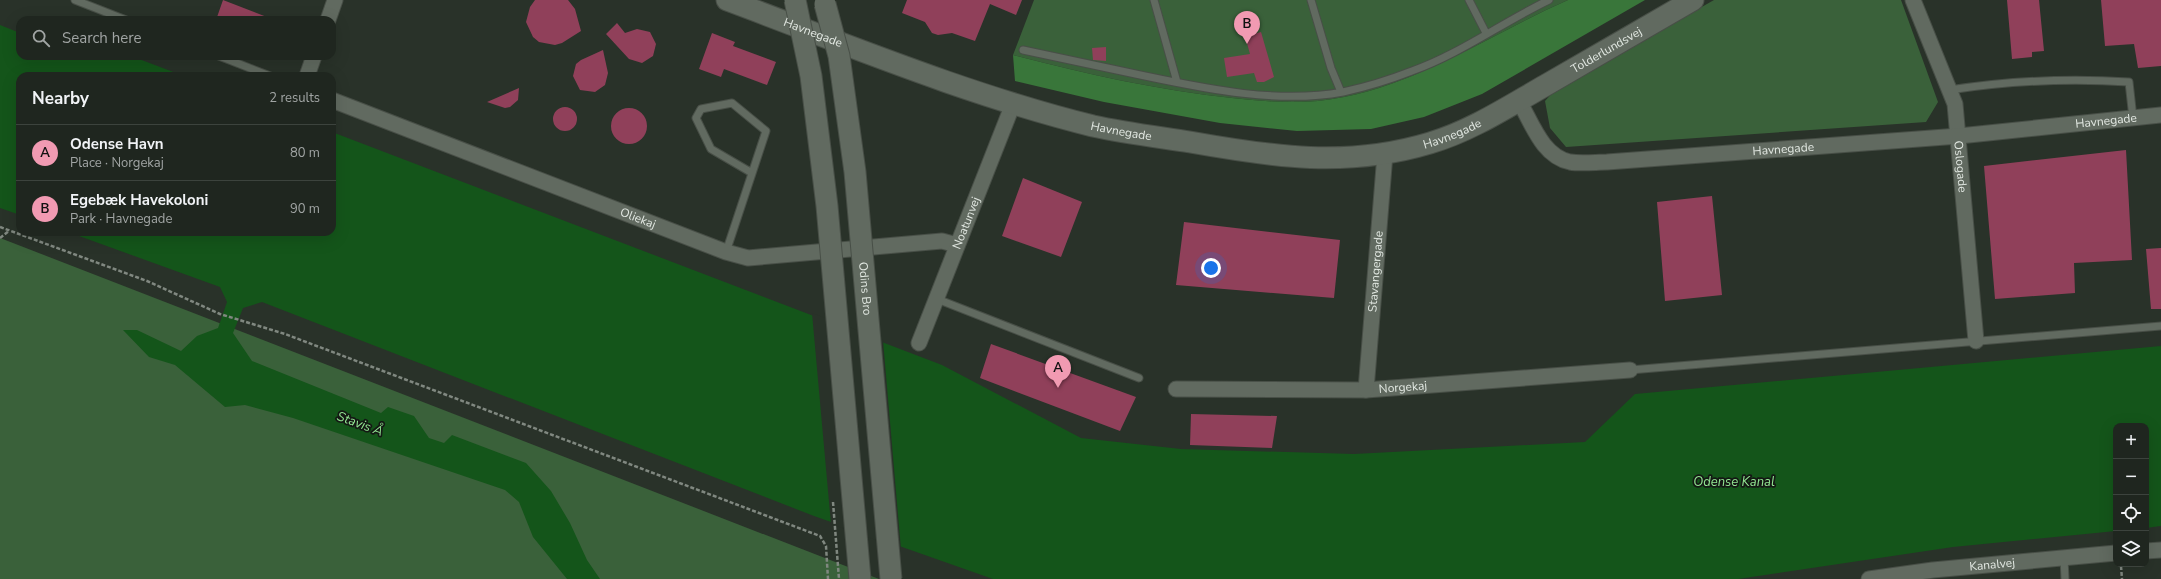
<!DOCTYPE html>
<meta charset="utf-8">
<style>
body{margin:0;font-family:"Nunito Sans",sans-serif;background:#2c322c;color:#f1f3f6}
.controls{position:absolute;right:12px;bottom:12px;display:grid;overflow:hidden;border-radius:8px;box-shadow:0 4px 16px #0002}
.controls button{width:36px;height:36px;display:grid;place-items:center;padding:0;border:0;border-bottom:1px solid #3c433d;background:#1f261f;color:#f1f3f6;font:20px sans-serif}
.you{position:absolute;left:1211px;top:268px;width:14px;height:14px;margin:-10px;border:3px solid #fff;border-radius:50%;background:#1a73e8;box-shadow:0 0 0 6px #1a73e833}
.badge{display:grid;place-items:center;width:26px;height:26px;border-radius:50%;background:#f19ab2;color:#111;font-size:13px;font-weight:700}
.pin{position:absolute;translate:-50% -33px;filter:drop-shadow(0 1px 2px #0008)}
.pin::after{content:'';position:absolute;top:21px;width:14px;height:12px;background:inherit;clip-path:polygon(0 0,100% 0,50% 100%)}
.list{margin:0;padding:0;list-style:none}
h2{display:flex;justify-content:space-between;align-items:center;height:52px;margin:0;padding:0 16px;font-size:17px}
h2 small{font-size:13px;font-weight:400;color:#a1a5a4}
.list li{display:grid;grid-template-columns:26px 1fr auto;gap:12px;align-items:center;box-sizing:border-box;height:56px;padding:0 16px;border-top:1px solid #3c433d}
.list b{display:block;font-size:15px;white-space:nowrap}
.list p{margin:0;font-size:13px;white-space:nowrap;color:#a1a5a4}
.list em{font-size:13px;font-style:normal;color:#a1a5a4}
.icon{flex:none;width:22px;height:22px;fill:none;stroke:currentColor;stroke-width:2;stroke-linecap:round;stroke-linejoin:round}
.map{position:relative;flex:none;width:2161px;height:579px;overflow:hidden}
.search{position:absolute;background:#1f261f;box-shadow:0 4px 16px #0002;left:16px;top:16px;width:320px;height:44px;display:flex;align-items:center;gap:10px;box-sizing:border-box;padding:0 14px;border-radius:12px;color:#a1a5a4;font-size:15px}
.panel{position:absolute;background:#1f261f;box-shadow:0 4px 16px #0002;left:16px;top:72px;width:320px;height:164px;border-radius:12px}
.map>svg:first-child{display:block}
.green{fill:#3a613a}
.forest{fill:#39763a}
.water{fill:#14551a}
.pier{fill:#293229}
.building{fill:#90405a}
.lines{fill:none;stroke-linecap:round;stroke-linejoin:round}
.lane-casing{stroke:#484f47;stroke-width:9}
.street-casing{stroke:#484f47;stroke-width:17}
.secondary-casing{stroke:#484f47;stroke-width:23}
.path{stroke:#808880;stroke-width:2.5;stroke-dasharray:4 2;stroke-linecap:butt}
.lane{stroke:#616a60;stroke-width:7}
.street{stroke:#616a60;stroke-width:15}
.secondary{stroke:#616a60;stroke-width:21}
.secondary-bridge-casing{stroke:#484f47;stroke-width:23;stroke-linecap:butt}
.path-bridge{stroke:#808880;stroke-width:2.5;stroke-dasharray:4 2;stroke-linecap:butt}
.secondary-bridge{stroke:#616a60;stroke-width:21}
.labels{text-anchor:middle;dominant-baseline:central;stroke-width:3.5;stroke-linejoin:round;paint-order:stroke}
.street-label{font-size:12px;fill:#e2e8e2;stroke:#141814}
.water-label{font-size:13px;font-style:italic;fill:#93e793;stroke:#141814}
</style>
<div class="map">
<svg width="2161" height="579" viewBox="0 0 2161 579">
<rect width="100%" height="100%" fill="#293229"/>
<path class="green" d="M1034,0H1568C1495,32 1422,82 1344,97C1306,105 1270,102 1232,98C1158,90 1085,74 1013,55Z
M1714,0H1901L1938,102L1926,122L1566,147L1550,128L1545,101L1554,91Z
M0,238L13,243L879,579H0Z"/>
<path class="forest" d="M1568,0H1645L1482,94L1424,117L1371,129L1297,131L1220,123L1104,102L1015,81L1013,55C1085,74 1158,90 1232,98C1270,102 1306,105 1344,97C1422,82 1495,32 1568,0Z"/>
<path class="water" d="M0,25L20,33V56H131L184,76H20V215L0,208Z
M332,132L942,365L1081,438L1181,449L1354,454L1585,442L1635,394L2161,346V526L2146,528V426H2116V531L1953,547L1738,579H993L814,516L262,302L243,308L233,333L252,361L381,413L388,407L414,416L429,438L444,443L452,435L526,463L551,491L570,523L587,560L600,579H567L533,537L519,502L505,490L293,418L245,405L225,407L175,365L149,357L123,330H137L181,351L197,336L218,328L227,302L220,287L68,232H332Z"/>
<path class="pier" d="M812,313L883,340L901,549L831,524Z"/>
<path class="building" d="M223,0L272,19L271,20H216Z
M535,0H568L575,9L581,31L562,43L555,45L539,42L533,37L526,22L530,7Z
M907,0H1022L1016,15L990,4L975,41L952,33L938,35L932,33L925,22L902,13Z
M2007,0H2039L2044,51L2032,52V57L2012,59Z
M2101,0H2161V66L2138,68L2134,44L2105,46Z
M617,23L625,33L637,29L650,32L656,44L653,56L642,63L629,59L606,34Z
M1261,32L1274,77L1264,82H1257L1254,73L1227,77L1224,58L1250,54L1245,36Z
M712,33L735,42L733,46L776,62L767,85L724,69L721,77L699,69Z
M1106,47V61L1093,60L1092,48Z
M603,50L608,73L605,85L595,92L580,90L573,76L576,64L581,60Z
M519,88L518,100L510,107L505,108L487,102Z
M553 119a12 12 0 1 1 24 0a12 12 0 1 1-24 0Z
M611 126a18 18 0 1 1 36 0a18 18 0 1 1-36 0Z
M2126,150L2132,260L2074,263L2075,293L1995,299L1984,166Z
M1023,178L1082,202L1061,257L1002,236Z
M1712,196L1722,295L1665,301L1657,202Z
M1184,222L1340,240L1334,298L1176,285Z
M2161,248V309H2151L2146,249Z
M991,344L1136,397L1120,431L980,378Z
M1191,414L1277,416L1272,448L1190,445Z"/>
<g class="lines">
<defs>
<path id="lane" d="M75,0L126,20
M1154,0L1177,82
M1311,0L1331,68L1341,92
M1469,0L1486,33
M1023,50C1064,59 1104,67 1145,76C1207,89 1279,104 1343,92C1366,87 1389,80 1412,71C1460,54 1503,22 1549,0
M219,56L270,76
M1949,90C2008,81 2070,78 2129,82L2133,118
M726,252L766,131L732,103L701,109L696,118L711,149L752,173
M937,299L1139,378
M1630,370L2161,326
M2064,558L2065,579"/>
<g id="street">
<path id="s1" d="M1913,0L1955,104L1976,341"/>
<path d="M328,20L335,0"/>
<path d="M307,76L314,56"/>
<path id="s2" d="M332,100L726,252L748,258L942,241L957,245"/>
<path id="s3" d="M1519,101C1532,123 1542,156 1570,162C1582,164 1596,162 1607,162L1959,136L2161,115"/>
<path id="s4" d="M919,343L1013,104"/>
<path id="s5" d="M1176,389L1366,390L1630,370"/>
<path id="s6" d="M1366,390L1385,154"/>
<path d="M2146,551L2161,550"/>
<path id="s7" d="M1869,579L1933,570L2116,553"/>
</g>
<g id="secondary">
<path id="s8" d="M727,0C848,45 968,95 1093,126C1125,133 1158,137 1190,142C1274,157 1347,168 1430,143C1471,131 1509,106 1546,85C1595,57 1644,28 1693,0"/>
</g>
</defs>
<use href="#lane" class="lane-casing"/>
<use href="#street" class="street-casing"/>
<use href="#secondary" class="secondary-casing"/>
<path class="path" d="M0,227L147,281L220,314L285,334L820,536L826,546L828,579
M0,238L9,231
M2121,566L2122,579"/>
<use href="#lane" class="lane"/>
<use href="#street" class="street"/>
<use href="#secondary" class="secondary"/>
<defs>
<g id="secondary-bridge">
<path d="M795,0L811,76L827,206L860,579"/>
<path id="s9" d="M825,4L839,56L855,172L891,579"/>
</g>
</defs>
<use href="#secondary-bridge" class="secondary-bridge-casing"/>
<path class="path-bridge" d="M833,502L839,579"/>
<use href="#secondary-bridge" class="secondary-bridge"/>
</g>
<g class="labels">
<g class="street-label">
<text stroke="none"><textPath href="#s8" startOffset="92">Havnegade</textPath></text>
<text stroke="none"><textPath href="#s8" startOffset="928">Tolderlundsvej</textPath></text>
<text stroke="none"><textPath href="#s3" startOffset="620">Havnegade</textPath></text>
<text stroke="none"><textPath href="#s8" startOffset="416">Havnegade</textPath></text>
<text stroke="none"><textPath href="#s8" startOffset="752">Havnegade</textPath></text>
<text stroke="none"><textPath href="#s3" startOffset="296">Havnegade</textPath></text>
<text stroke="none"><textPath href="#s1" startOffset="175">Oslogade</textPath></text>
<text stroke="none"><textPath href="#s2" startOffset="328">Oliekaj</textPath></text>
<text stroke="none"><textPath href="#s4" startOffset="129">Noatunvej</textPath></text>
<text stroke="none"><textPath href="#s6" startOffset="119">Stavangergade</textPath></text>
<text stroke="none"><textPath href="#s9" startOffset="288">Odins Bro</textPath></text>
<text stroke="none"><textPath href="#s5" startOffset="227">Norgekaj</textPath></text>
<text stroke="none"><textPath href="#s7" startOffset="124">Kanalvej</textPath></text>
</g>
<g class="water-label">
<text transform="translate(360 424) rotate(20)">Stavis Å</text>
<text x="1734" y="482">Odense Kanal</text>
</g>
</g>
</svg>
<div class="controls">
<button>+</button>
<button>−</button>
<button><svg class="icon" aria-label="locate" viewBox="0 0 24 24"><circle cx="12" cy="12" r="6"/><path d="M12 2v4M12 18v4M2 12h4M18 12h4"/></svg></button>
<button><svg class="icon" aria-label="layers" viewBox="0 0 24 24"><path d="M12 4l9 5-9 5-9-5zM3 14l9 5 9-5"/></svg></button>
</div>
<div class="you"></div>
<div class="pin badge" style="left:1058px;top:388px">A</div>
<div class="pin badge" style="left:1247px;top:44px">B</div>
<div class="search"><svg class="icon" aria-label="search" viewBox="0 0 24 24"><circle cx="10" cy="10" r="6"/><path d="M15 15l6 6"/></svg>Search here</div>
<section class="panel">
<h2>Nearby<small>2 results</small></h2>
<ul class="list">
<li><span class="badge">A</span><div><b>Odense Havn</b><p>Place · Norgekaj</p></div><em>80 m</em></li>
<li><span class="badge">B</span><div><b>Egebæk Havekoloni</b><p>Park · Havnegade</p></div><em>90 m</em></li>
</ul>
</section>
</div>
